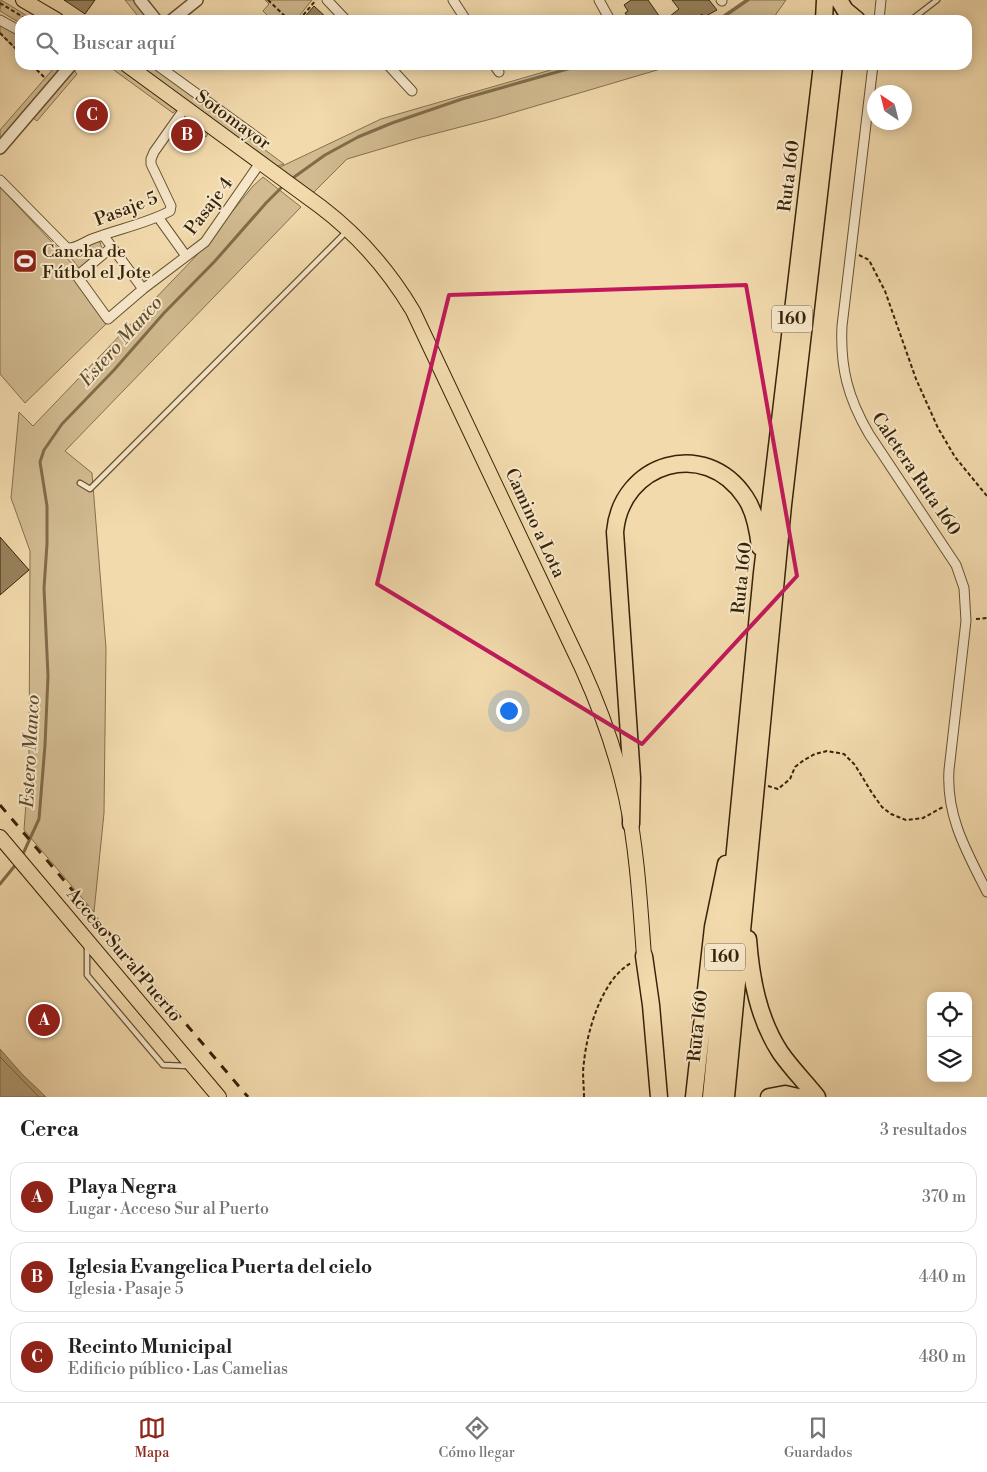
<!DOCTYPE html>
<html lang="es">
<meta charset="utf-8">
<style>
body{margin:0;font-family:"Libre Bodoni",serif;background:#f6f6f6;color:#202124}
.controls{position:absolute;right:15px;bottom:15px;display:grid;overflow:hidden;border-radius:10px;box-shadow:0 2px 12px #0003}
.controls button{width:45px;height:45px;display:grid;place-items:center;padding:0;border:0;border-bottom:1px solid #e0e0e0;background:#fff;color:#202124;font:25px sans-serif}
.compass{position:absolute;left:867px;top:85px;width:45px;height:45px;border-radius:50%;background:#fff;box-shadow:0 2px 12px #0003;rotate:325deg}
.you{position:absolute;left:508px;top:710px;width:18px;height:18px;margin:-12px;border:4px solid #fff;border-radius:50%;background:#1a73e8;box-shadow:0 0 0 8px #1a73e833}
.badge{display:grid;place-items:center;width:32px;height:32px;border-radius:50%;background:#8f2418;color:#fff;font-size:16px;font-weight:700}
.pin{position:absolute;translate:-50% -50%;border:2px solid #fff;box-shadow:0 1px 5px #0006}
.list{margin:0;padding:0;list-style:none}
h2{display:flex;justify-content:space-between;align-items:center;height:65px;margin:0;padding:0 20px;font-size:21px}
h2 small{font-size:16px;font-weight:400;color:#757577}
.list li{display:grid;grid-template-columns:32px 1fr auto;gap:15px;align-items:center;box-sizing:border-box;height:70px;margin:0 10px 10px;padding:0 10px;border:1px solid #e0e0e0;border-radius:15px}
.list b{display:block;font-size:19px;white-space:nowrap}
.list p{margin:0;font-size:16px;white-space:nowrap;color:#757577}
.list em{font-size:16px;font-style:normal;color:#757577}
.icon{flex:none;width:28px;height:28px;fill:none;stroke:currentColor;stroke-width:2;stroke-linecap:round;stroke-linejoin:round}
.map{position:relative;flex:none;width:987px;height:1097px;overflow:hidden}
.search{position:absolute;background:#fff;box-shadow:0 2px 12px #0003;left:15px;right:15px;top:15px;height:55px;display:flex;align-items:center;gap:12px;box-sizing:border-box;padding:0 18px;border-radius:15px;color:#757577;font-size:19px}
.sheet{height:305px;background:#fff}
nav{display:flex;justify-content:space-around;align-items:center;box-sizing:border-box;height:70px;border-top:1px solid #e0e0e0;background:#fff;font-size:14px;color:#757577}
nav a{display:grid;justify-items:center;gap:2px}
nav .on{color:#8f2418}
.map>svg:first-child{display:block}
.green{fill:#d2bb91;stroke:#84704c}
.water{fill:#b29c75;stroke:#806c49}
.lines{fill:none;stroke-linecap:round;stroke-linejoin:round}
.shore{stroke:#74603e;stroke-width:1}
.stream{stroke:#806c49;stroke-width:3}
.building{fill:#98835e;stroke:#362408}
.service-casing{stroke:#655231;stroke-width:7}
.minor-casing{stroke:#655231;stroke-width:11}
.tertiary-casing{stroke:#655231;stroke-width:14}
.primary-casing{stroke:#362408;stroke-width:16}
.motorway-casing{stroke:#362408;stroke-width:19}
.path{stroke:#362408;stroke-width:2;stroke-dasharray:4 2.5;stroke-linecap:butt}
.service{stroke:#f7e7ca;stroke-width:4.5}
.minor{stroke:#f7e7ca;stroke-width:9}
.tertiary{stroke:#f7e7ca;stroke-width:11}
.primary{stroke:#f2daad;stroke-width:14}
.motorway{stroke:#f2daad;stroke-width:16}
.rail{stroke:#362408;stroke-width:3;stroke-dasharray:9 9;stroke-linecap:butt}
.marked{fill:none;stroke:#c2185b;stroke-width:4;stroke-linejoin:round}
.labels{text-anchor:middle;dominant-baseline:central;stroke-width:4;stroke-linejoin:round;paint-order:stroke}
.shield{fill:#f7e7ca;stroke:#705e42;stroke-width:1}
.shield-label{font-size:16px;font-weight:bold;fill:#362408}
.street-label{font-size:18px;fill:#362408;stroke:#f7e7ca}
.poi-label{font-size:18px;fill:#362408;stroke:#f7e7ca;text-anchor:start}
.water-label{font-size:19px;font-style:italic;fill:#614e2e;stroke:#f7e7ca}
</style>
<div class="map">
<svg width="987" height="1097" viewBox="0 0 987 1097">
<rect width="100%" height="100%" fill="#f2daad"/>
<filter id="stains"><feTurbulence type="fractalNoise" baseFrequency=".004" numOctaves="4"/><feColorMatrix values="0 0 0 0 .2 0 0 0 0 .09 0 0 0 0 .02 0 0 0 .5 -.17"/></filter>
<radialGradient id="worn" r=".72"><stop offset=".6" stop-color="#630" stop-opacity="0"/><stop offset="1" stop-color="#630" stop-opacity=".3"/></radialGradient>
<path class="green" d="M1,0L34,20H20V23L0,11Z
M125,0H133L149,20H141Z
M265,0H312L296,20H269L270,18L263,11L269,4Z
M745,0H786L774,17L767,20H716Z
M0,22L20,33V53L0,34Z
M107,65H115L177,109L173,113Z
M140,65H150L284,164L275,167L141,68Z
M568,65H674L495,118L418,138L347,159L313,193L276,169L381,119Z
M54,68L59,72L0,142V130Z
M74,70L77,74L37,121L32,117Z
M187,117L209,132L206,137L184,121Z
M263,177L301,207L65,451L92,473L106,648L104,813L94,912L24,830L29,762L30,551L11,498L19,412L33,426L197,255L253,186Z
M0,187L79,271L74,276L106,324L25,403L0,374Z
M95,241L100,242L102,249L79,268L71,258Z"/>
<path class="water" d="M0,1049L22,1074L46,1097H0Z"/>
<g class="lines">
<path class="shore" d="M0,1057L39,1097"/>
<path class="stream" d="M719,20L748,0
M290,180L325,155L358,137L392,123L462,99L571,68L613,65
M22,856L39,819L45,745L48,676L44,588L47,544V506L40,462L44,450L62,424L114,370L164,313L215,261L266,203L285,184
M0,884L17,863"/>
</g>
<path class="building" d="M64,0H95L85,14Z
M631,0H648L662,20H630L625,13L628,11L624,5Z
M672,0H709L717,10L704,17L702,14L695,20H665L679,9Z
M314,6L329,20H302Z
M0,537L29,570L0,595Z"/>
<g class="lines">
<defs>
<path id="service" d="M911,20L937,0
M80,483L90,489L97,482L347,231
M87,945V975L163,1065L188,1066"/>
<path id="minor" d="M327,0L346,20
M453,0L466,20
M599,0L610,20
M721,0L722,1
M0,20L20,31
M879,20L881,0
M157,65L262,141
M388,65L412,91
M494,65L499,72
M873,65L842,326C840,368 848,398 869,434L956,565L964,588L966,621L949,770C946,817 967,852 987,892
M0,180L67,248C76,249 84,242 92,239C117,229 146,224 170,211L171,206L151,164V159L154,152L185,108
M158,217L186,256
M103,235L143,289
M112,247L77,276L108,319L143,289L205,242L260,163"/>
<path id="tertiary" d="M140,0L156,20
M172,20L197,0
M0,148L71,65"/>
<path id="primary" d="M23,0L57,20
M127,65L321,207C359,236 388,269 413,311L582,668C601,710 616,752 626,797C637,849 640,903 644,956
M0,837L219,1097"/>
<path id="motorway" d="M839,0L845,10L857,20
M824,20L825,0
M631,824L632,778L615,532C621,463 705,437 745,497C755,511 758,530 760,547
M748,939C751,978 758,1018 780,1052C791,1068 805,1082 817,1097
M644,956L651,1005L659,1097
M694,1097L713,927L726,864
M711,1097L762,573L822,65
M726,1097L783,505L834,65
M769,1097L785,1094L798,1097"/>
</defs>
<use href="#service" class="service-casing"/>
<use href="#minor" class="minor-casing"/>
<use href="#tertiary" class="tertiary-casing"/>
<use href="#primary" class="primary-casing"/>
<use href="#motorway" class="motorway-casing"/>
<path class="path" d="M268,0L289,20
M0,3L28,20
M299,20L316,0
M0,33L20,53
M32,65L44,77
M859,255L869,260L885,291L916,379L938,428L955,457L987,496
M976,619L987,618
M768,786L778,789L790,779L795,767L804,760L815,754L827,751L844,754L855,765L872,793L882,807L891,814L906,820L923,818L943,807
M584,1097C584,1085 582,1073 584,1062C587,1031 602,979 631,963"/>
<use href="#service" class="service"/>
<use href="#minor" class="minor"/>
<use href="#tertiary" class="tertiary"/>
<use href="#primary" class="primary"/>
<use href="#motorway" class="motorway"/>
<path class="rail" d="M0,805L248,1097"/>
</g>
<path class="marked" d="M746,285L797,576L642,744L377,584L449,295Z"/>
<defs>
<symbol id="stadium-square" viewBox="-11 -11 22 22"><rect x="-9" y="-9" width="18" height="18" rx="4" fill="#8f2418" stroke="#f7e7ca"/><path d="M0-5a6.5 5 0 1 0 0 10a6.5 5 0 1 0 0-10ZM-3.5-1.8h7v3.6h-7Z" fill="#fff"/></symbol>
</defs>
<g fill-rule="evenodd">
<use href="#stadium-square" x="11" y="247" width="28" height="28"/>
</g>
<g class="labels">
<g class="shield">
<rect x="772" y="305.5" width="40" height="27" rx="4"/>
<rect x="705" y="943.5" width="40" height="27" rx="4"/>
</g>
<g class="shield-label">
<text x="792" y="319">160</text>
<text x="725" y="957">160</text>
</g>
<g class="street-label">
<text transform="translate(233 120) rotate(36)">Sotomayor</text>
<text transform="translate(789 176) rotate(-83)">Ruta 160</text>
<text transform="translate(209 206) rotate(-53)">Pasaje 4</text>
<text transform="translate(126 209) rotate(-21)">Pasaje 5</text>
<text transform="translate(916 474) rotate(56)">Caletera Ruta 160</text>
<text transform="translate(535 523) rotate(65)">Camino a Lota</text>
<text transform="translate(742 578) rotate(-84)">Ruta 160</text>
<text transform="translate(124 955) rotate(50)">Acceso Sur al Puerto</text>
<text transform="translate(698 1026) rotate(-84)">Ruta 160</text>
</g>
<g class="poi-label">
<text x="42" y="251">Cancha de<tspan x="42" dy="21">Fútbol el Jote</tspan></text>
</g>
<g class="water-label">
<text transform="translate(121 341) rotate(-48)">Estero Manco</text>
<text transform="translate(30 751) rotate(-87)">Estero Manco</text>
</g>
</g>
<rect width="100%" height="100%" filter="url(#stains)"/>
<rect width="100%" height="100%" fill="url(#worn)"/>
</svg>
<div class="controls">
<button><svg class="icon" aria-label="locate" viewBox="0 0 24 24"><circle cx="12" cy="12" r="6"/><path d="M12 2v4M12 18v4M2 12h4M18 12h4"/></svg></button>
<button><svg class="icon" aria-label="layers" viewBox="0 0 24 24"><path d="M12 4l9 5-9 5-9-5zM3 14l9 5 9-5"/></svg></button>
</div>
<svg class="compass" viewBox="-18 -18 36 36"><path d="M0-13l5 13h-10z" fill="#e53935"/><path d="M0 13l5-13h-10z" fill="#757577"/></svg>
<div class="you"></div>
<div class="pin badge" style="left:44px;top:1020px">A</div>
<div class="pin badge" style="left:187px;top:135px">B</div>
<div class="pin badge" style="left:92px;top:115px">C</div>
<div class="search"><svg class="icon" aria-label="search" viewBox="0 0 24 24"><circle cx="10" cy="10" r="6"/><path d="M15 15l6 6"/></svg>Buscar aquí</div>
</div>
<section class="sheet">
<h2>Cerca<small>3 resultados</small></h2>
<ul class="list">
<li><span class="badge">A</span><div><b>Playa Negra</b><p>Lugar · Acceso Sur al Puerto</p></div><em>370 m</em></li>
<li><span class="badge">B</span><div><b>Iglesia Evangelica Puerta del cielo</b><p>Iglesia · Pasaje 5</p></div><em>440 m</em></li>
<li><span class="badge">C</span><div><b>Recinto Municipal</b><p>Edificio público · Las Camelias</p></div><em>480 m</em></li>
</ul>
</section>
<nav>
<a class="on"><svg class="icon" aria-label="map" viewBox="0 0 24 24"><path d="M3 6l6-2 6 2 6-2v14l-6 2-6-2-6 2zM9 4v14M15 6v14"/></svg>Mapa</a>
<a><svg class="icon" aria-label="directions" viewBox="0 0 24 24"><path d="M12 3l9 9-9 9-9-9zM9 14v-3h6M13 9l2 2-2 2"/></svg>Cómo llegar</a>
<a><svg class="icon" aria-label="saved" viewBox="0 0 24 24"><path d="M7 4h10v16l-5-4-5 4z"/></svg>Guardados</a>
</nav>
